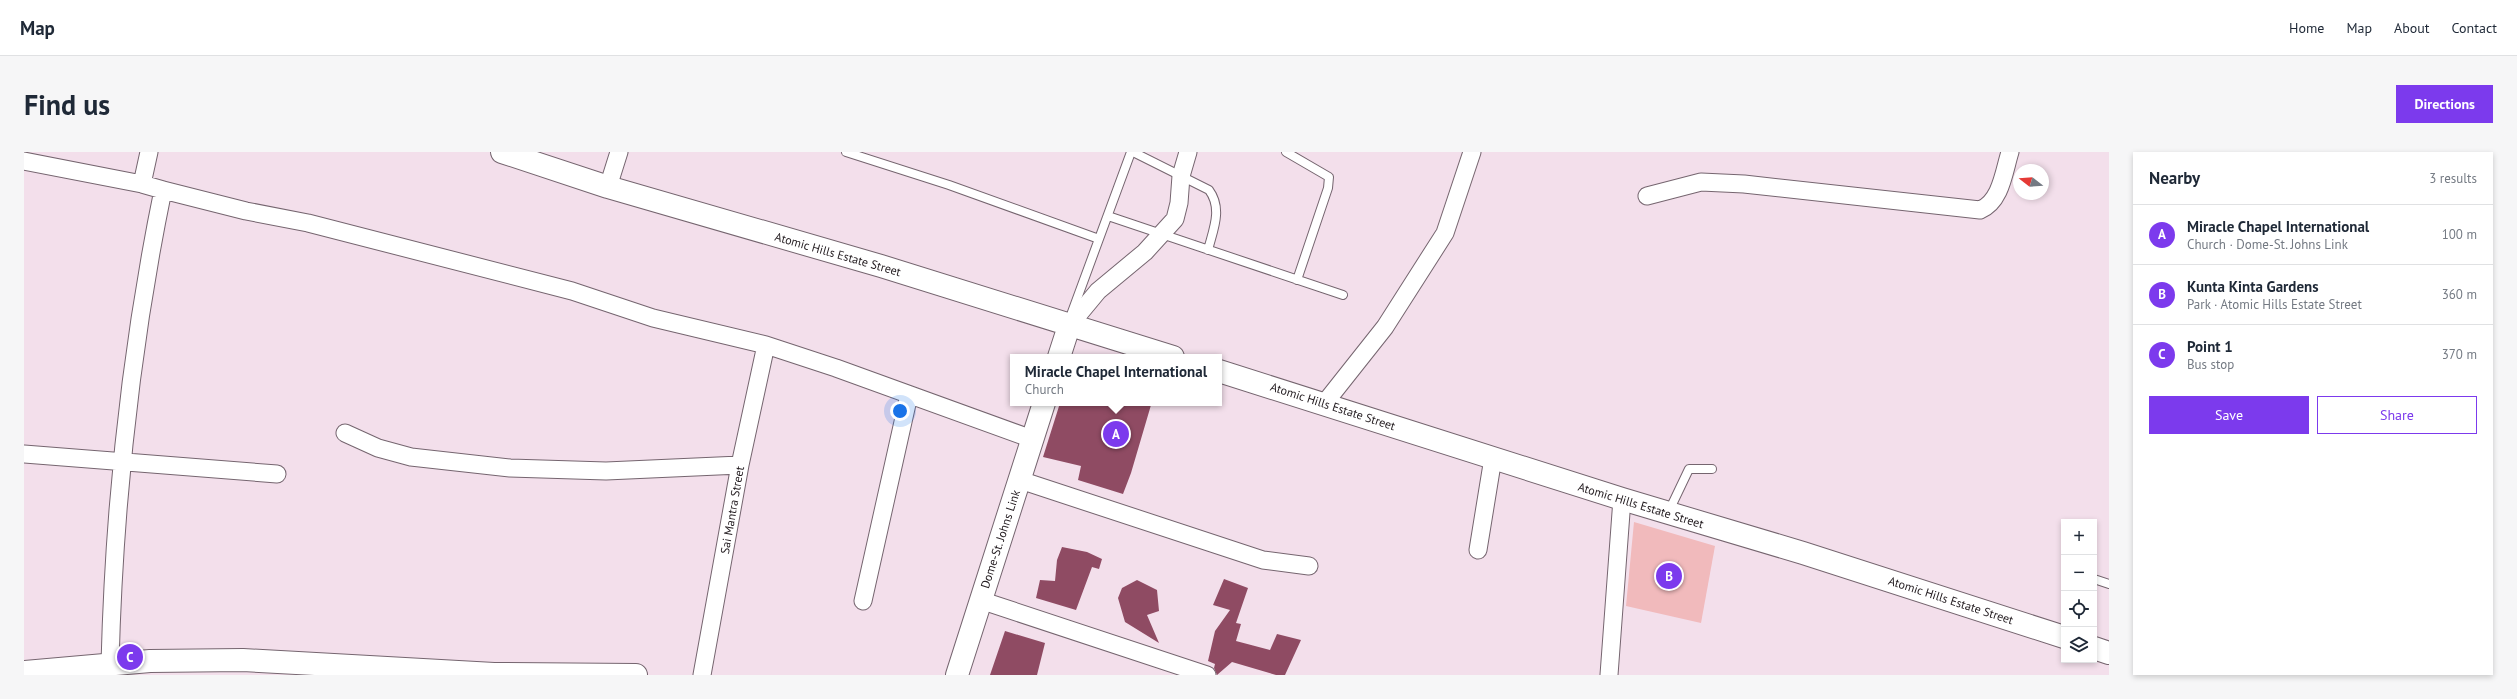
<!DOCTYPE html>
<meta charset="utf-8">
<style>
body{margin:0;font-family:"PT Sans",sans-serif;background:#f6f6f7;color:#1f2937}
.controls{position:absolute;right:12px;bottom:12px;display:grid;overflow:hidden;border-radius:0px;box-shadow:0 2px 6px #0003}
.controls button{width:36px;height:36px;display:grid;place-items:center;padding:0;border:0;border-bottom:1px solid #e0e1e3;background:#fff;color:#1f2937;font:20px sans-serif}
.compass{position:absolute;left:1989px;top:12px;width:36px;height:36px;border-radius:50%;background:#fff;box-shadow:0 2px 6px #0003;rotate:287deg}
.you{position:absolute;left:876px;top:259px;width:14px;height:14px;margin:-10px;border:3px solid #fff;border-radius:50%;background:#1a73e8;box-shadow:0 0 0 6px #1a73e833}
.badge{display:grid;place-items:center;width:26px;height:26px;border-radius:50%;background:#7c3aed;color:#fff;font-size:13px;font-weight:700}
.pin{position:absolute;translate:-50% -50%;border:2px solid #fff;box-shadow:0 1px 4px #0006}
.popup{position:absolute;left:986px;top:202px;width:212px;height:52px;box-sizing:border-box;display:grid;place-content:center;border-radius:0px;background:#fff;filter:drop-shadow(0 1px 3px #0005);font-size:13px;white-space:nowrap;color:#747a83}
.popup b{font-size:15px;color:#1f2937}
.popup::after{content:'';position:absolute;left:50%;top:100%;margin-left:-8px;border:8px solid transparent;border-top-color:#fff}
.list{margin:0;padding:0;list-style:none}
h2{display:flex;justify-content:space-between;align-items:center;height:52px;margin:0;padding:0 16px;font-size:17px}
h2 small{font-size:13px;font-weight:400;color:#747a83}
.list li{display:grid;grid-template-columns:26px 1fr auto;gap:12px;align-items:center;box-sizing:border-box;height:60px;padding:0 16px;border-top:1px solid #e0e1e3}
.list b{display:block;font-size:15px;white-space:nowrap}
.list p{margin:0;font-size:13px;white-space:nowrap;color:#747a83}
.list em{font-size:13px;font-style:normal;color:#747a83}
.actions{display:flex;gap:8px;padding:12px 16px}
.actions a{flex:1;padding:9px 0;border:1px solid #7c3aed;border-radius:0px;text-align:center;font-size:14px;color:#7c3aed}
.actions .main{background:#7c3aed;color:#fff}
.icon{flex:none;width:22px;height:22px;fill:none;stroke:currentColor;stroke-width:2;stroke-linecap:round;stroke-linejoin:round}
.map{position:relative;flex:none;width:2085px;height:523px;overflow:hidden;border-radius:0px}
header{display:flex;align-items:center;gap:24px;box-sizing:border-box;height:56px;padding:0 20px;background:#fff;border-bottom:1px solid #e0e1e3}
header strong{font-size:19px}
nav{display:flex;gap:22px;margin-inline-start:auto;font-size:14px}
.intro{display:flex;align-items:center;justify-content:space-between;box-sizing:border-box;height:96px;padding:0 24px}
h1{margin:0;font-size:28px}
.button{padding:10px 18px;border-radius:0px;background:#7c3aed;color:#fff;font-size:14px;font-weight:700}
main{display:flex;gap:24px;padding:0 24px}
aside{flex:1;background:#fff;border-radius:0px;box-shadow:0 2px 6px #0003}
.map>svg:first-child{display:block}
.green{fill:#f1babc}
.building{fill:#8f4b63}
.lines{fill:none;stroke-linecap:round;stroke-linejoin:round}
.lane-casing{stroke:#75656f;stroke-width:10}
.street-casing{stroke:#75656f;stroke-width:19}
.secondary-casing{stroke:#75656f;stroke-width:24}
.lane{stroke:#fff;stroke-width:8}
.street{stroke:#fff;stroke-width:17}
.secondary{stroke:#fff;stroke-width:22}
.labels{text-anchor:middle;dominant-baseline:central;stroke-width:4;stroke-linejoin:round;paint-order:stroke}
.street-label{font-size:12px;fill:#272024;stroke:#fff}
</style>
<header>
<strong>Map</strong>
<nav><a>Home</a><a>Map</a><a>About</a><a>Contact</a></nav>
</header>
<div class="intro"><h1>Find us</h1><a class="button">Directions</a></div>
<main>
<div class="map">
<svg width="2085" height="523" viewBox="0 0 2085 523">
<rect width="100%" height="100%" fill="#f3dfeb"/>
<path class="green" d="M1610,370L1691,394L1677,471L1602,454Z"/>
<path class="building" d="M1036,251H1118L1127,253L1107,321L1099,342L1054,328L1057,314L1019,305Z
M1038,395L1063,400L1078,407L1075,417L1068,415L1052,458L1012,446L1016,428L1031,429L1033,408Z
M1200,427L1224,436L1212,471L1217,472L1212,489L1246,498L1253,482L1277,488L1261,523H1252L1208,510L1193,523L1190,516L1191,512L1184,509L1191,479L1206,458L1189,453Z
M1113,428L1133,438L1135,459L1123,463L1135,491L1101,470L1094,446L1098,436Z
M981,479L1021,491L1013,523H966Z"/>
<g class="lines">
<defs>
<path id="lane" d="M822,0L925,33L1075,87
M1109,0L1185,38C1199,57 1189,78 1184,98
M1262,0L1305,25L1304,36L1273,128
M1084,64L1319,143
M1047,163L1107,0
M1644,361L1665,317H1688
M2070,427L2085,432"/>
<path id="street" d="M0,9L118,32
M584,35L595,0
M139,38L222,59L284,71L548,139L629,166L742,193L812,216L1008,287
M1623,44L1677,30L1720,32L1956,58C1977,50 1980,19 1986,0
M1045,174L1074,139L1121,100L1151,67L1155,51L1157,24L1164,0
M1300,252L1361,175L1421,81L1448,0
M321,281L354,296L387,305L486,316L582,319L716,313
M0,302L253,322
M996,328L1239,408L1285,414
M1454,398L1469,306
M956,448L1183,523
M839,449L885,243
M86,512C90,354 107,194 139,38L118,32L125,0
M678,523L716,313L742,193
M1585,523L1598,347"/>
<path id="secondary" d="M478,0L584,35L857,114L1149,205
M1035,205L1045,174
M1195,219L1598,347L1779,401L2040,485
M2070,496L2085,501
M0,520L126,509L219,508L470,522L612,523
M933,523L1020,251"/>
</defs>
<use href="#lane" class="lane-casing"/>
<use href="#street" class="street-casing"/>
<use href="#secondary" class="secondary-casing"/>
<use href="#lane" class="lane"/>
<use href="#street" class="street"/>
<use href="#secondary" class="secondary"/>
</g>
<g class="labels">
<g class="street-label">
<text transform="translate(814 102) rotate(16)">Atomic Hills Estate Street</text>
<text transform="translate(1309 254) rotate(18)">Atomic Hills Estate Street</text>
<text transform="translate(1617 353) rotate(17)">Atomic Hills Estate Street</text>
<text transform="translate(708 358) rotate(-80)">Sai Mantra Street</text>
<text transform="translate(976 387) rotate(-72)">Dome-St. Johns Link</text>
<text transform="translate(1927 448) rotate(18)">Atomic Hills Estate Street</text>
</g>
</g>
</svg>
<div class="controls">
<button>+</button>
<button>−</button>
<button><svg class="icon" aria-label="locate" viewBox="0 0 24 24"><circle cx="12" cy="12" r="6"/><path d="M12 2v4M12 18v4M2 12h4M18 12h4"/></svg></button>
<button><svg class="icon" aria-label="layers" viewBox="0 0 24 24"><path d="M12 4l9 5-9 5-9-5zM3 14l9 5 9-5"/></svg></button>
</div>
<svg class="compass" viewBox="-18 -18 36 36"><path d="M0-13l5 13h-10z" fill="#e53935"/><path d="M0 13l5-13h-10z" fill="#747a83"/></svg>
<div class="you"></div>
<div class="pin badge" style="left:1092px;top:282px">A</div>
<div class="popup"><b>Miracle Chapel International</b>Church</div>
<div class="pin badge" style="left:1645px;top:424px">B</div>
<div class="pin badge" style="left:106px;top:505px">C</div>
</div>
<aside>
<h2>Nearby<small>3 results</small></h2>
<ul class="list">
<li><span class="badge">A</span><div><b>Miracle Chapel International</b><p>Church · Dome-St. Johns Link</p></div><em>100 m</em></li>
<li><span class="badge">B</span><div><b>Kunta Kinta Gardens</b><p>Park · Atomic Hills Estate Street</p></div><em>360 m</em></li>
<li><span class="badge">C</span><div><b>Point 1</b><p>Bus stop</p></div><em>370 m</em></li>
</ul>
<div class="actions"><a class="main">Save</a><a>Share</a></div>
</aside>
</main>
